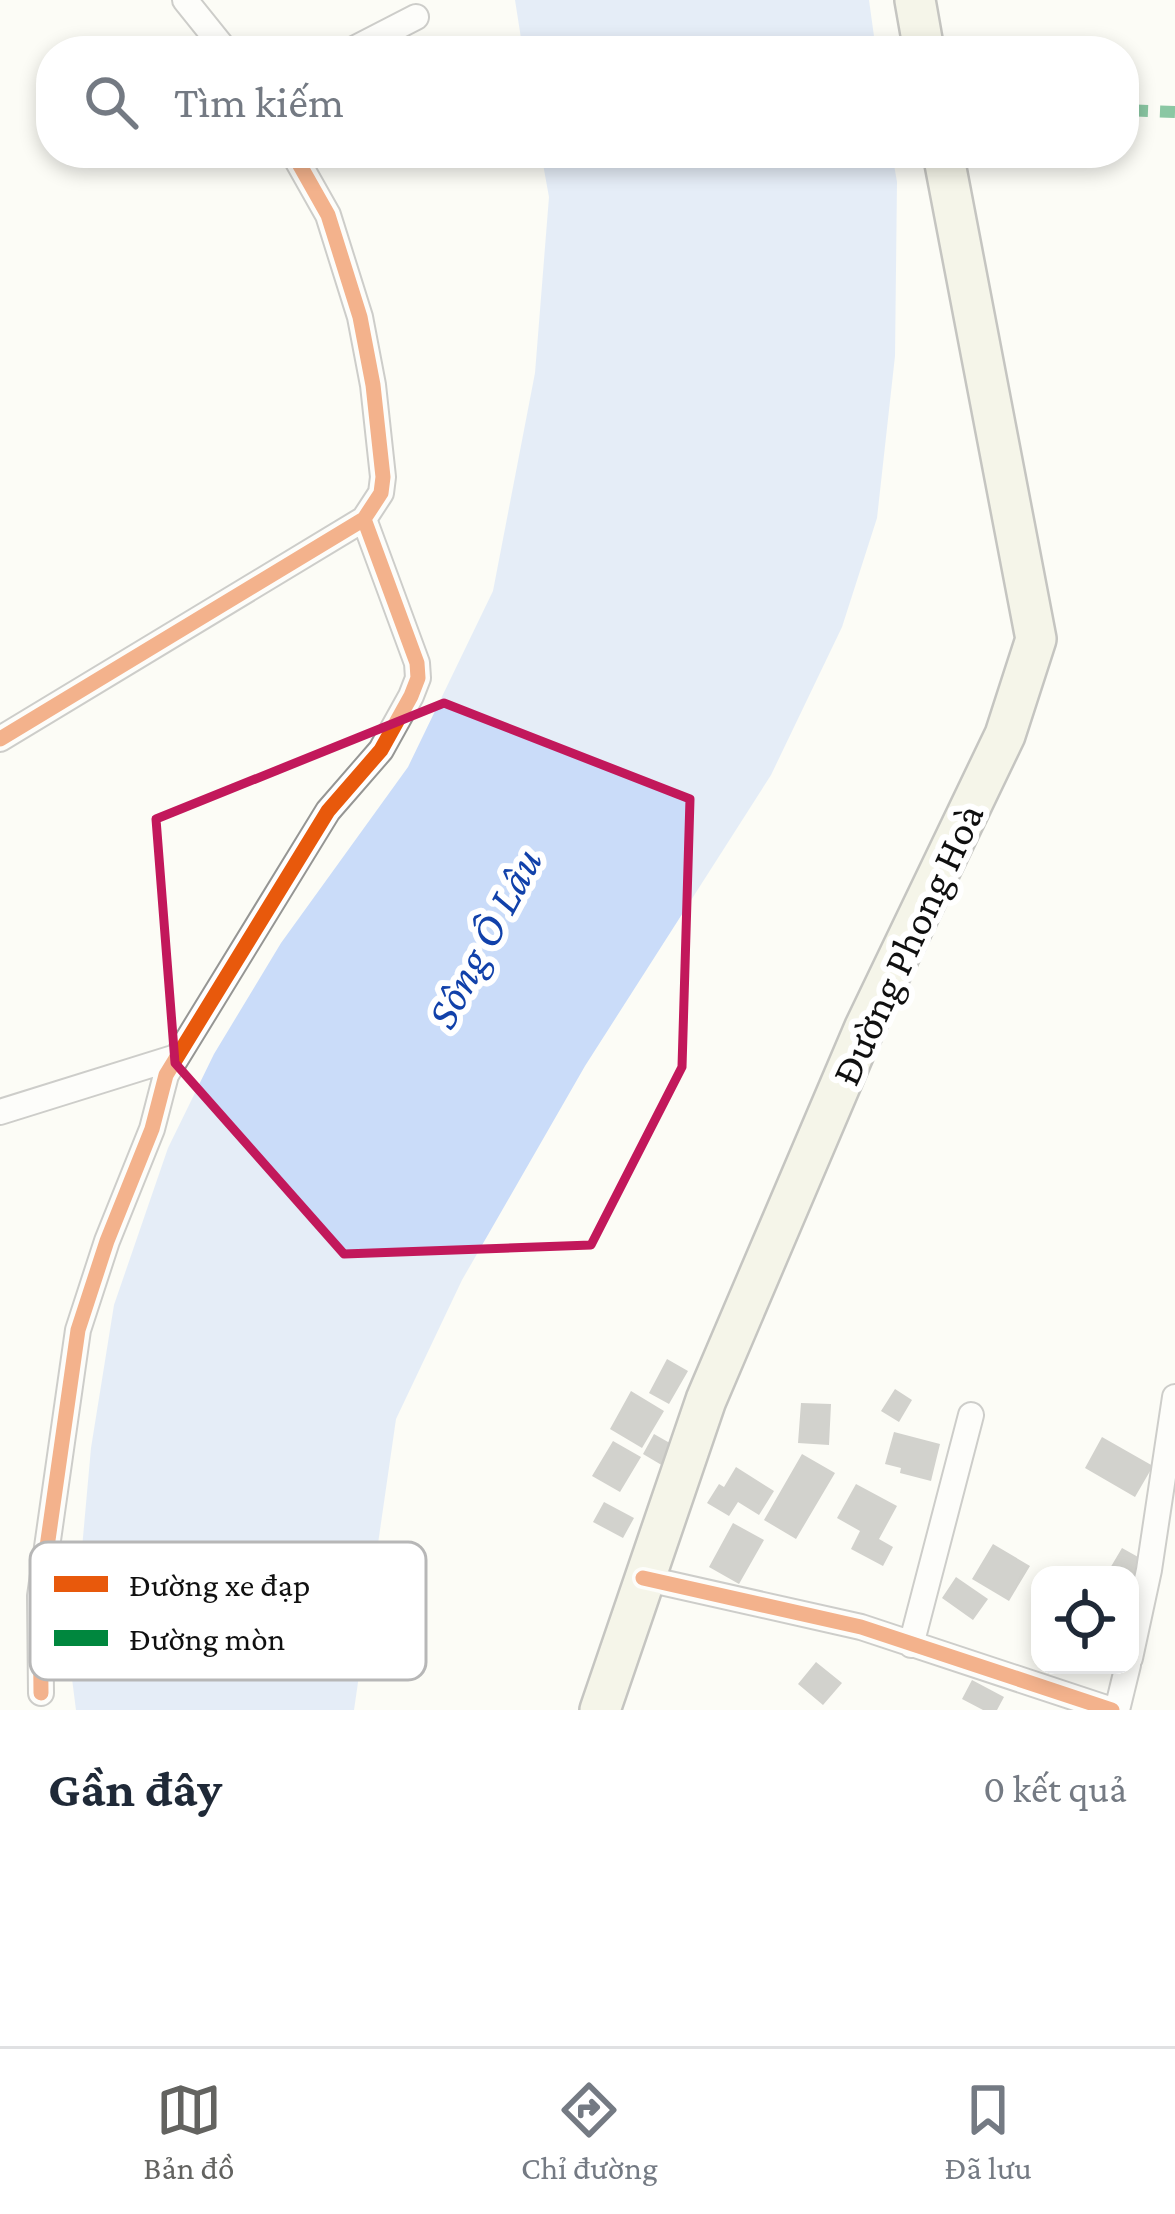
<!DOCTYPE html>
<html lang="vi">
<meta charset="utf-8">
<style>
body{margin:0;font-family:"Crimson Pro",serif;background:#f2f2f3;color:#1f2937}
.controls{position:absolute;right:36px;bottom:36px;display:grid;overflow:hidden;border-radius:24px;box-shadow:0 6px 18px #0003}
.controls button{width:108px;height:108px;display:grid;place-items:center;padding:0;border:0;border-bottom:3px solid #e0e1e3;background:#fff;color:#1f2937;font:60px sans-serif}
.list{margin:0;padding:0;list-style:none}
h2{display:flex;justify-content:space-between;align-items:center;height:156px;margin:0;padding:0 48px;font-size:51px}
h2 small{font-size:39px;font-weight:400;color:#747a83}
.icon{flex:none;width:66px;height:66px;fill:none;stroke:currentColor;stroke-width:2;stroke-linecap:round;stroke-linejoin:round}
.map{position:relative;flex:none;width:1175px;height:1710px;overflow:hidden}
.search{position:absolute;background:#fff;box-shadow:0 6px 18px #0003;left:36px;right:36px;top:36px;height:132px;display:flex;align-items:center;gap:30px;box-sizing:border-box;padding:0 42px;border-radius:48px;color:#747a83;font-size:45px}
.sheet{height:336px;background:#fff}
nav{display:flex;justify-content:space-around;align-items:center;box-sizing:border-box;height:168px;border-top:3px solid #e0e1e3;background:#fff;font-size:33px;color:#747a83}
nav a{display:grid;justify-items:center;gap:6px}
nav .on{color:#636360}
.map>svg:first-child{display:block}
.water{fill:#cadcf9}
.building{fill:#a09f9b}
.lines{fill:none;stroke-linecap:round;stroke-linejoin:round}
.minor-casing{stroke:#969694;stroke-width:28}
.primary-casing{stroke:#848481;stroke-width:44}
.minor{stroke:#fffffe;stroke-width:24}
.primary{stroke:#eeeeda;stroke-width:39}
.quiet{stroke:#00873e;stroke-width:12;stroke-dasharray:24 12;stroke-linecap:butt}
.cycleway-casing{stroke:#fff;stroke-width:22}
.cycleway{stroke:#e8590c;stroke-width:15}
.marked{fill:none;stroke:#c2185b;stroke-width:9;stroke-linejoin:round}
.labels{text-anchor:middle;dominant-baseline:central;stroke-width:12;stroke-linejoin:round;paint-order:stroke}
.street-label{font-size:42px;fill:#101010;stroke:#fff}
.water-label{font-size:45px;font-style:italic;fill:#1141aa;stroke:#fff}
.key{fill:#fff;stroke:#b7b7b7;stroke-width:3}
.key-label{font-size:33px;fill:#101010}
</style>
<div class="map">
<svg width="1175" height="1710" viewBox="0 0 1175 1710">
<rect width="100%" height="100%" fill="#fcfcf6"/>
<path class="water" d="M515,0H869L876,51H523Z
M541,153H892L897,182L895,356L877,518L842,627L771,775L585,1066L462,1280L396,1419L354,1710H76L71,1671L91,1448L114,1305L168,1148L214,1054L281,943L408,767L493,591L535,373L549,197Z"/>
<path class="building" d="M667,1359L688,1371L669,1404L649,1393Z
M895,1389L912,1400L899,1422L881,1411Z
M631,1391L664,1411L642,1448L610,1429Z
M801,1403L831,1404L829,1445L798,1443Z
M894,1432L940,1444L931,1481L900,1473L901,1468L885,1464Z
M654,1434L682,1450L670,1470L643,1454Z
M1102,1437L1153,1466L1135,1497L1085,1468Z
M613,1441L641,1457L620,1492L592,1476Z
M802,1454L835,1473L796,1539L764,1520Z
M736,1467L774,1491L759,1515L738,1502L729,1516L707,1503L719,1484L724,1487Z
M856,1484L897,1506L879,1539L893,1547L883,1566L851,1549L860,1531L837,1518Z
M604,1502L634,1518L623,1538L593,1522Z
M733,1523L764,1540L739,1584L709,1567Z
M993,1544L1030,1566L1009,1601L972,1579Z
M1122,1548L1147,1562L1130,1592V1575H1106Z
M956,1577L988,1599L973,1620L942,1598Z
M816,1662L842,1683L823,1705L798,1684Z
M972,1680L1004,1697L997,1710H983L962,1699Z"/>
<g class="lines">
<defs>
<path id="minor" d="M185,0L226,51
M350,51L416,17
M0,739L364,519L381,493L383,477L373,385L360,317L328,215L293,153
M0,1112L173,1058
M643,1578L861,1627L1112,1710
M911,1645L971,1415
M1130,1658L1149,1570L1175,1397
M41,1693L40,1596L78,1330L107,1241L152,1129L166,1075L328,811L381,750L411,696L418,678L417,663L364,519
M1117,1710L1128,1665"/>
<path id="primary" d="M915,0L924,51
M600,1710L706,1400L865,1027L1005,735L1036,639L943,153"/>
</defs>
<use href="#minor" class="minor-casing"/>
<use href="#primary" class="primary-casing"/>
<use href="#minor" class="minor"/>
<use href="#primary" class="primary"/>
<path class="quiet" d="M1124,110L1175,112"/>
<defs>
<path id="cycleway" d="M0,739L364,519L381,493L383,477L373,385L360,317L328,215L293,153
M643,1578L861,1627L1112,1710
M41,1693L40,1596L78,1330L107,1241L152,1129L166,1075L328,811L381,750L411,696L418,678L417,663L364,519"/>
</defs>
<use href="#cycleway" class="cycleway-casing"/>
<use href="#cycleway" class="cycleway"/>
</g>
<path d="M0 0H1175V1710H0ZM444,703L690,799L682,1067L591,1245L344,1254L175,1063L156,819Z" fill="#fcfcf6" fill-opacity=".55" fill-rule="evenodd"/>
<path class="marked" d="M444,703L690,799L682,1067L591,1245L344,1254L175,1063L156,819Z"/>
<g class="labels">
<g class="street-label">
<text transform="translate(907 944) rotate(-65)">Đường Phong Hoà</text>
</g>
<g class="water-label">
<text transform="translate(484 938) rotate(-62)">Sông Ô Lâu</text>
</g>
</g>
<rect x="30" y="1542" width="396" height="138" rx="18" class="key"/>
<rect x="54" y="1576" width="54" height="16" fill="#e8590c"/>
<rect x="54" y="1630" width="54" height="16" fill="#00873e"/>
<g class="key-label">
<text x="129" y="1596">Đường xe đạp</text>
<text x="129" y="1650">Đường mòn</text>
</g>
</svg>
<div class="controls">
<button><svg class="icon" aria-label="locate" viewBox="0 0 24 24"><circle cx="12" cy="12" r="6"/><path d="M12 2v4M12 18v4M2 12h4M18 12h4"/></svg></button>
</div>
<div class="search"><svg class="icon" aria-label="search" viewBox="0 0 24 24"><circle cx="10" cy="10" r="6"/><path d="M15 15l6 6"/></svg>Tìm kiếm</div>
</div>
<section class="sheet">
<h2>Gần đây<small>0 kết quả</small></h2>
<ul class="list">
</ul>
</section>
<nav>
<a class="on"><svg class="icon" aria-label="map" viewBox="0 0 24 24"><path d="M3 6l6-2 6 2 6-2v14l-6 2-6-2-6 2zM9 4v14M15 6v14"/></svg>Bản đồ</a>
<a><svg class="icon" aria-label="directions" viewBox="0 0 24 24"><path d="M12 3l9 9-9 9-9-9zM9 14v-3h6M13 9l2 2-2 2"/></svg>Chỉ đường</a>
<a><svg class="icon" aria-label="saved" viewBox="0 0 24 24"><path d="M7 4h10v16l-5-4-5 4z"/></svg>Đã lưu</a>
</nav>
